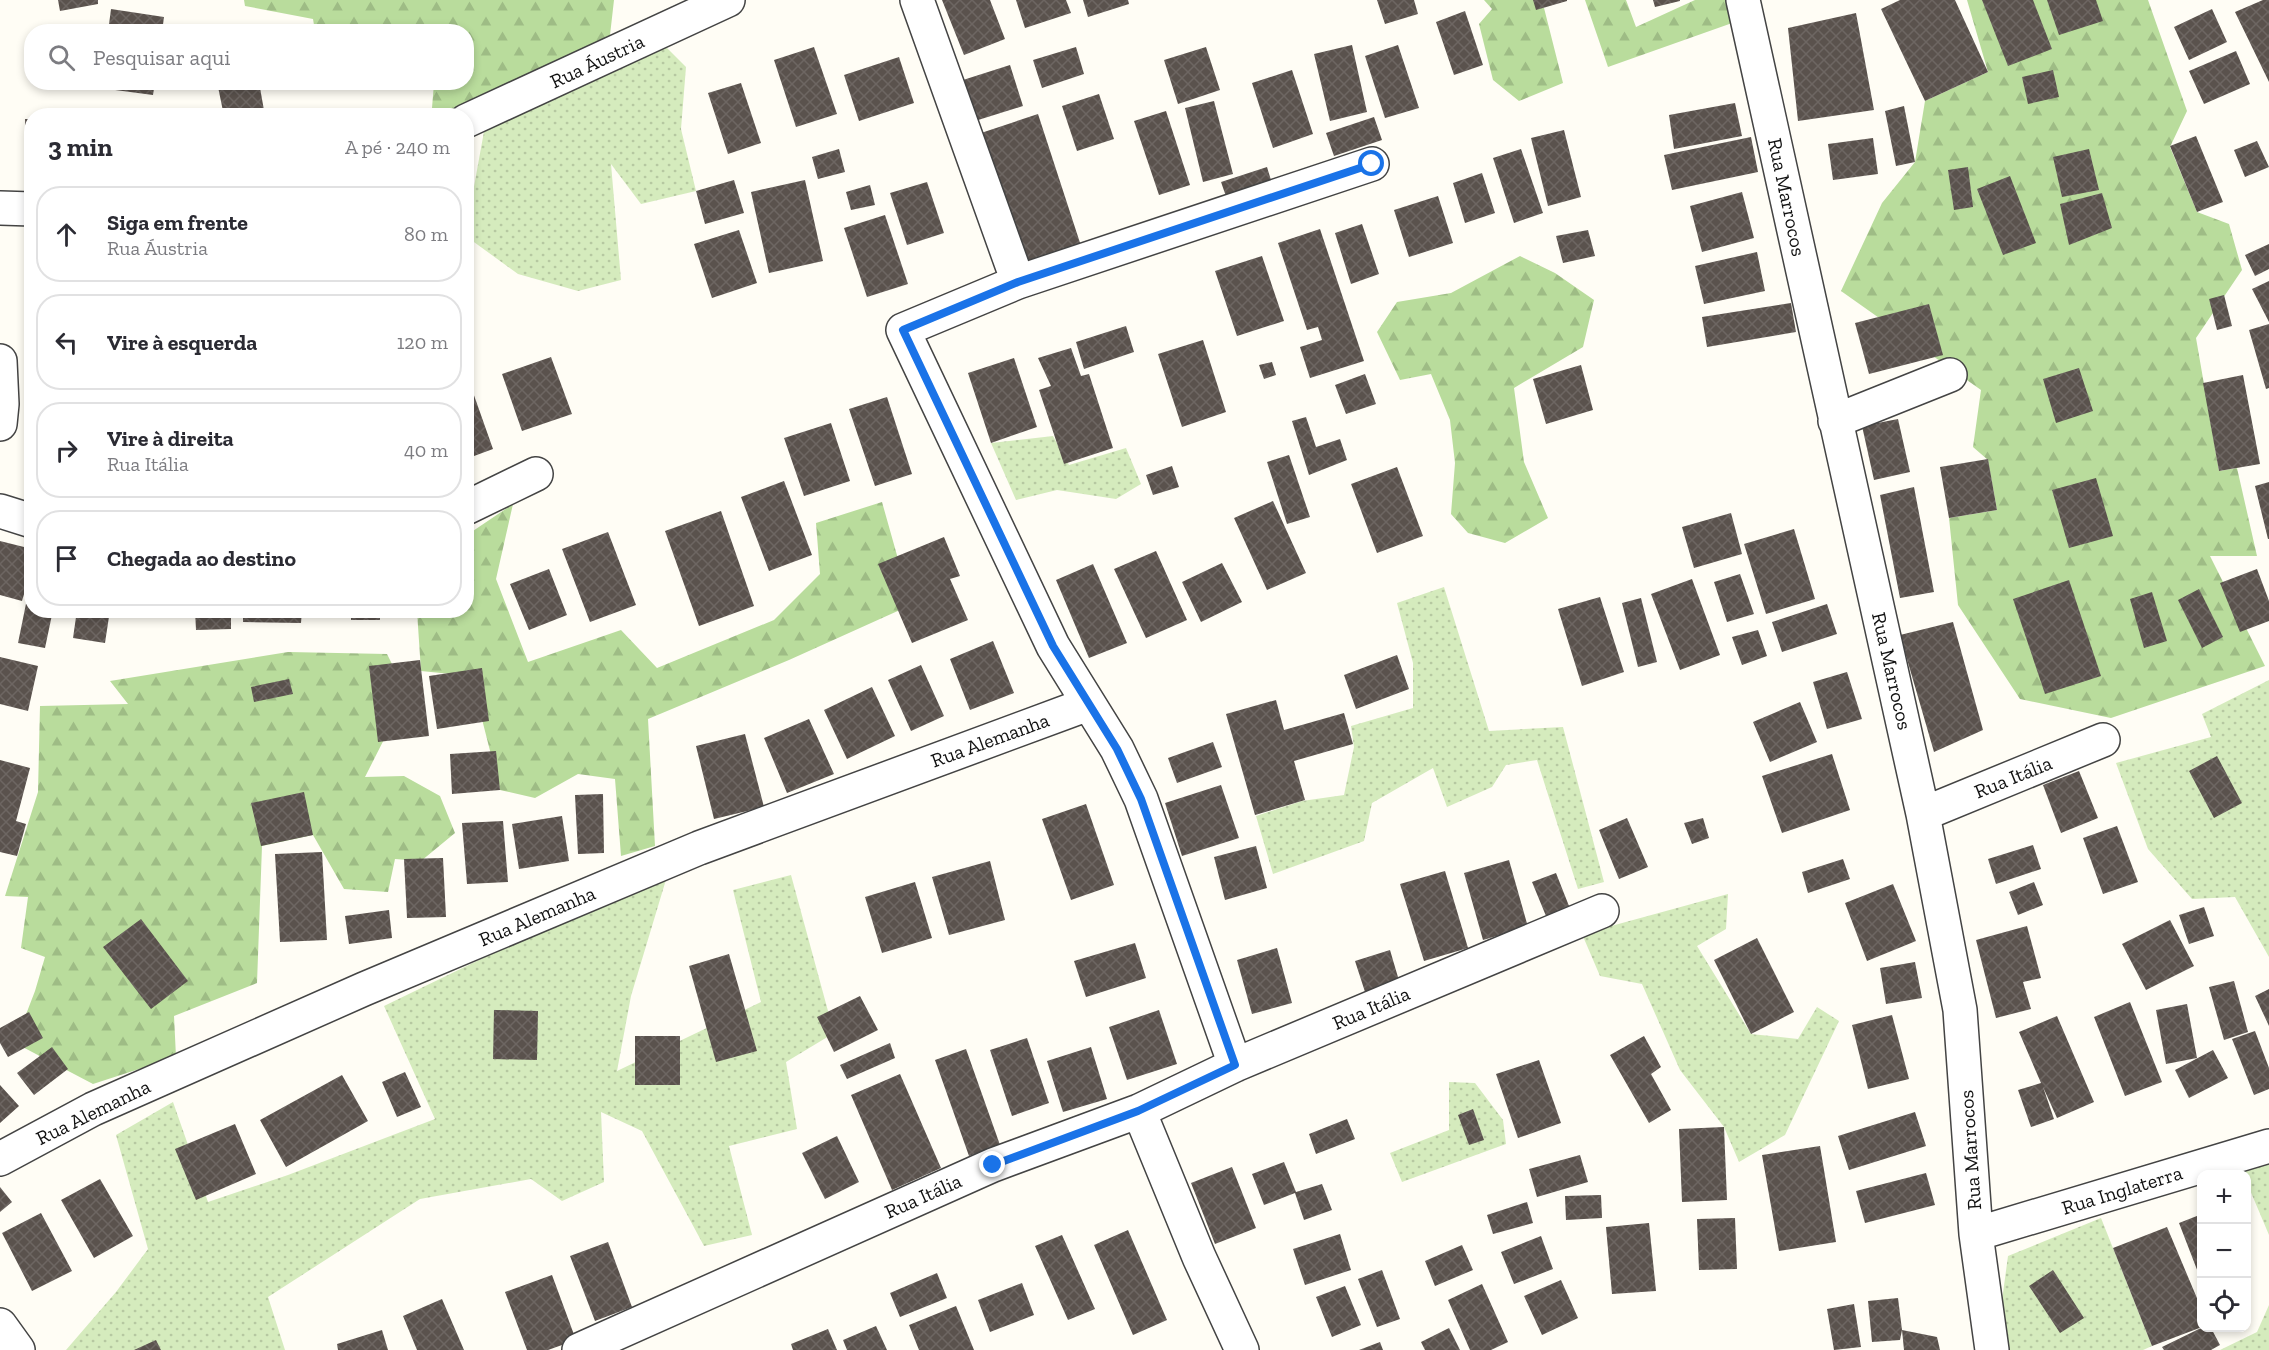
<!DOCTYPE html>
<html lang="pt">
<meta charset="utf-8">
<style>
body{margin:0;font-family:"Zilla Slab",serif;background:#f2f2f3;color:#2b2b33}
.controls{position:absolute;right:18px;bottom:18px;display:grid;overflow:hidden;border-radius:12px;box-shadow:0 3px 9px #0003}
.controls button{width:54px;height:54px;display:grid;place-items:center;padding:0;border:0;border-bottom:2px solid #e1e1e2;background:#fff;color:#2b2b33;font:30px sans-serif}
.stop{position:absolute;width:18px;height:18px;margin:-14px;border:4px solid #1a73e8;border-radius:50%;background:#fff}
.stop.end{background:#1a73e8;border-color:#fff;box-shadow:0 2px 6px #0008}
.list{margin:0;padding:0;list-style:none}
h2{display:flex;justify-content:space-between;align-items:center;height:78px;margin:0;padding:0 24px;font-size:26px}
h2 small{font-size:20px;font-weight:400;color:#7c7c81}
.list li{display:grid;grid-template-columns:39px 1fr auto;gap:18px;align-items:center;box-sizing:border-box;height:96px;margin:0 12px 12px;padding:0 12px;border:2px solid #e1e1e2;border-radius:24px}
.list b{display:block;font-size:22px;white-space:nowrap}
.list p{margin:0;font-size:20px;white-space:nowrap;color:#7c7c81}
.list em{font-size:20px;font-style:normal;color:#7c7c81}
.icon{flex:none;width:33px;height:33px;fill:none;stroke:currentColor;stroke-width:2;stroke-linecap:round;stroke-linejoin:round}
.map{position:relative;flex:none;width:2269px;height:1350px;overflow:hidden}
.search{position:absolute;background:#fff;box-shadow:0 3px 9px #0003;left:24px;top:24px;width:450px;height:66px;display:flex;align-items:center;gap:15px;box-sizing:border-box;padding:0 21px;border-radius:24px;color:#7c7c81;font-size:22px}
.panel{position:absolute;background:#fff;box-shadow:0 3px 9px #0003;left:24px;top:108px;width:450px;height:510px;border-radius:24px}
.map>svg:first-child{display:block}
.grass{fill:url(#grass-dots)}
.forest{fill:url(#forest-firs)}
.building{fill:url(#building-cross-hatch)}
.lines{fill:none;stroke-linecap:round;stroke-linejoin:round}
.street-casing{stroke:#444;stroke-width:36}
.street{stroke:#fff;stroke-width:33}
.route{stroke:#1a73e8;stroke-width:8}
.labels{text-anchor:middle;dominant-baseline:central;stroke-width:6;stroke-linejoin:round;paint-order:stroke}
.street-label{font-size:20px;fill:#111;stroke:#fff}
</style>
<div class="map">
<svg width="2269" height="1350" viewBox="0 0 2269 1350">
<defs>
<pattern id="grass-dots" width="8" height="8" patternUnits="userSpaceOnUse" patternTransform="scale(1.5)"><rect width="8" height="8" fill="#d5ebbd"/><path d="M2 2h.1M6 6h.1" fill="none" stroke="#b6c8a1" stroke-width="1.8" stroke-linecap="round"/></pattern>
<pattern id="forest-firs" width="22" height="20" patternUnits="userSpaceOnUse" patternTransform="scale(1.5)"><rect width="22" height="20" fill="#b9dc9c"/><path d="M5 1l3.5 6h-7zM16 11l3.5 6h-7z" fill="#9ebc85"/></pattern>
<pattern id="building-cross-hatch" width="8" height="8" patternUnits="userSpaceOnUse" patternTransform="scale(1.5)"><rect width="8" height="8" fill="#5a524d"/><path d="M0 0l8 8M0 8l8-8" fill="none" stroke="#6d6662"/></pattern>
</defs>
<rect width="100%" height="100%" fill="#fffdf5"/>
<path class="grass" d="M666,47L686,67L681,129L696,191L641,204L611,164L621,280L578,291L518,274L467,237V225L485,126Z
M1053,436L1069,465L1126,448L1141,484L1116,499L1057,490L1016,500L991,443Z
M1444,587L1489,731L1563,727L1604,882L1578,889L1537,760L1506,765L1492,787L1447,807L1433,768L1372,803L1364,841L1273,874L1256,816L1302,801L1344,795L1354,747L1351,726L1413,708V663L1397,603Z
M2269,680V957L2235,897L2192,899L2148,849L2116,763L2211,737L2202,714Z
M668,873L631,996L617,1071L761,1002L733,890L791,875L834,1033L786,1062L797,1129L729,1146L752,1235L704,1246L642,1131L601,1112L604,1182L562,1201L531,1179L420,1199L268,1297L285,1350H66L116,1292L148,1249L116,1135L173,1102L208,1202L288,1175L435,1119L384,1006L533,934Z
M1728,894L1726,929L1697,946L1751,1034L1798,1039L1817,1007L1839,1021L1785,1135L1739,1162L1724,1127L1680,1070L1642,984L1600,976L1582,934Z
M1449,1082L1475,1083L1503,1120L1506,1144L1402,1182L1390,1153L1449,1130Z
M2269,1155V1235L2247,1183L2246,1174H2243L2235,1157Z
M2101,1218L2152,1346L2143,1350H2003L2001,1308L2008,1256Z
M2269,1305V1350H2220L2257,1332Z"/>
<path class="forest" d="M244,0H614L609,44L457,116L432,108L434,83L466,82V32L315,31L313,19L245,6Z
M1484,0H1542L1563,83L1519,101L1493,80L1479,24L1492,9Z
M1585,0H1626L1636,27L1695,0H1729L1735,22L1608,67Z
M1967,0H2148L2187,111L2170,147L2197,212L2229,224L2242,270L2196,338L2219,471L2237,468L2257,556H2210L2265,666L2111,718L2020,699L1958,605L1949,518L1997,510L1988,460L1973,447L1981,390L1841,291L1882,203L1915,162L1925,101L1988,72Z
M1520,256L1555,273L1594,300L1583,347L1514,388L1524,462L1548,518L1505,543L1468,533L1451,514L1455,463L1450,420L1431,374L1400,380L1377,332L1397,302L1451,293Z
M882,502L911,605L789,660L648,719L655,846L621,856L615,779L578,774L535,798L500,790L471,676L421,671L417,611L466,610L467,535L513,504L496,579L528,662L621,630L657,668L774,620L820,574L816,523Z
M288,652L387,654L407,694L365,777L404,776L440,796L455,833L421,861L395,859L388,892L344,889L313,835L262,846L257,983L174,1016L176,1057L93,1084L15,1043L35,991L45,957L21,948L28,897L5,896L38,792L40,706L128,704L110,681Z"/>
<path class="building" d="M58,0H98V4L60,11Z
M942,0H990L1005,39L964,55Z
M1016,0H1066L1071,13L1025,28Z
M1083,0H1128L1129,4L1088,17Z
M1377,0H1414L1418,14L1385,24Z
M1533,0H1567V1L1536,10Z
M1653,0H1680V1L1655,7Z
M1900,0H1955L1988,72L1925,101L1881,9Z
M1982,0H2033L2052,49L2008,66Z
M2047,0H2096L2103,21L2059,35Z
M2263,0H2269V82L2235,12Z
M111,9L164,17L162,32H108Z
M2212,9L2227,42L2189,60L2174,27Z
M1465,11L1483,65L1454,75L1436,22Z
M1856,13L1874,110L1798,121L1788,28Z
M1352,45L1367,112L1330,121L1314,54Z
M1398,45L1419,108L1385,118L1365,56Z
M814,47L837,114L796,127L774,60Z
M1076,47L1084,74L1042,88L1033,60Z
M1206,47L1220,90L1178,104L1164,60Z
M2236,51L2250,84L2204,104L2189,71Z
M899,57L914,103L859,121L844,75Z
M1010,65L1023,106L975,121L963,80Z
M1292,70L1313,134L1273,148L1252,83Z
M2053,70L2059,97L2028,104L2022,77Z
M100,82H155L153,95L100,88Z
M217,82H259L265,116H224Z
M741,83L761,143L728,154L708,93Z
M1099,94L1114,139L1077,151L1062,106Z
M1214,101L1233,174L1203,182L1185,108Z
M1735,103L1742,136L1674,149L1669,115Z
M1904,106L1915,162L1896,166L1885,111Z
M1166,111L1190,185L1159,195L1134,121Z
M1038,114L1083,252L1026,271L981,133Z
M1374,117L1382,140L1334,156L1326,133Z
M25,119H32V158H25Z
M1564,130L1581,197L1548,206L1531,138Z
M2196,136L2223,202L2197,212L2170,146Z
M1751,137L1758,172L1672,190L1664,155Z
M1873,138L1878,174L1833,180L1828,144Z
M2257,141L2269,167L2245,177L2234,150Z
M839,149L845,172L818,179L812,157Z
M1521,149L1543,213L1514,223L1493,158Z
M2089,149L2099,190L2062,197L2053,157Z
M1267,167L1274,190L1229,205L1221,182Z
M1968,167L1973,207L1954,210L1948,170Z
M1482,173L1495,213L1465,223L1453,183Z
M2010,176L2036,243L2003,255L1977,189Z
M734,180L744,213L705,224L696,191Z
M805,180L823,261L769,273L751,192Z
M927,182L944,233L907,245L890,193Z
M870,185L875,205L851,210L846,192Z
M1742,192L1754,238L1702,252L1690,206Z
M2102,193L2112,228L2069,245L2060,204Z
M1438,196L1453,243L1409,257L1394,210Z
M885,215L908,284L867,297L844,228Z
M1362,224L1379,274L1351,284L1335,233Z
M1320,229L1364,361L1310,378L1300,347L1322,340L1318,327L1307,330L1278,243Z
M739,230L757,283L712,298L694,244Z
M1588,230L1595,256L1563,263L1556,236Z
M2269,244V269L2255,276L2245,255Z
M1757,252L1765,291L1704,304L1695,266Z
M1262,256L1284,321L1237,336L1215,271Z
M2269,281V322L2252,289Z
M2224,295L2232,326L2217,330L2209,299Z
M1791,303L1796,332L1707,347L1702,317Z
M1929,304L1943,355L1869,374L1855,323Z
M2269,324V388L2266,389L2249,330Z
M1126,326L1134,352L1084,369L1076,342Z
M1203,340L1226,412L1182,427L1158,354Z
M1071,348L1081,376L1089,374L1113,448L1064,464L1039,390L1051,386L1038,358Z
M551,357L572,414L522,431L502,374Z
M1014,358L1037,427L991,443L968,373Z
M1272,362L1276,375L1264,379L1259,365Z
M1581,365L1593,410L1546,424L1533,379Z
M2079,368L2093,411L2056,423L2043,379Z
M1365,374L1376,404L1346,414L1335,385Z
M2243,375L2260,464L2219,471L2203,383Z
M470,384L493,449L466,459V385Z
M887,397L912,474L875,486L849,409Z
M1306,417L1316,447L1340,439L1347,460L1309,475L1292,421Z
M1898,419L1910,472L1874,480L1862,426Z
M831,423L850,481L804,496L784,438Z
M1289,455L1310,517L1287,524L1267,462Z
M1988,459L1997,510L1949,518L1940,467Z
M1172,466L1179,487L1153,495L1146,475Z
M1397,467L1423,536L1377,553L1351,484Z
M2096,478L2113,536L2069,548L2052,490Z
M784,481L812,555L769,571L741,497Z
M2269,482V539H2268L2255,486Z
M1914,487L1934,592L1900,598L1880,495Z
M1273,501L1306,573L1267,590L1234,518Z
M721,511L754,606L699,626L665,531Z
M1731,513L1742,554L1694,568L1682,527Z
M1794,529L1815,599L1766,614L1744,544Z
M608,532L636,605L590,622L562,549Z
M944,537L960,576L950,579L968,620L912,643L878,564Z
M0,541L32,549V567L22,601L0,595Z
M1156,551L1187,620L1146,638L1114,569Z
M1222,563L1242,602L1201,622L1182,582Z
M1093,564L1127,643L1089,658L1056,580Z
M549,569L567,615L529,630L510,584Z
M2257,569L2269,601V621L2240,632L2220,583Z
M1740,574L1754,614L1727,622L1714,582Z
M1692,579L1720,655L1680,670L1651,594Z
M2069,580L2101,676L2045,694L2013,599Z
M29,589L32,590V610H53L45,648L18,643Z
M2199,589L2223,637L2202,648L2178,600Z
M2152,592L2167,641L2144,648L2130,599Z
M1600,597L1624,672L1582,686L1558,609Z
M1641,598L1657,662L1638,667L1622,603Z
M1827,604L1837,634L1782,652L1772,622Z
M77,610H110L105,643L73,638Z
M195,610H231V629L196,630Z
M243,610H302L301,623L243,622Z
M351,610H380V620H351Z
M1953,622L1983,730L1934,752L1900,635Z
M1758,630L1767,656L1742,665L1732,637Z
M993,641L1014,693L970,710L950,659Z
M1397,655L1409,689L1356,709L1344,675Z
M0,657L38,666L28,711L0,704Z
M420,660L429,736L378,742L369,666Z
M921,665L944,716L911,731L888,680Z
M482,668L489,721L437,729L429,676Z
M1847,672L1862,719L1827,729L1813,682Z
M289,679L293,694L254,702L251,687Z
M872,687L895,736L847,759L824,710Z
M1276,700L1284,730L1344,713L1353,744L1294,761L1305,800L1255,815L1226,714Z
M1800,702L1817,742L1770,762L1753,722Z
M809,719L834,774L787,793L764,738Z
M745,734L764,807L714,819L696,746Z
M1213,742L1222,767L1177,783L1168,758Z
M496,751L500,790L452,794L450,754Z
M1832,754L1850,810L1782,833L1762,776Z
M2217,756L2242,803L2214,818L2189,771Z
M0,760L30,768L16,821L26,824L17,856L0,852Z
M2079,771L2098,818L2061,833L2043,785Z
M1221,785L1239,838L1182,856L1165,803Z
M304,792L313,835L261,846L251,803Z
M603,794L604,853L578,854L575,795Z
M1086,804L1114,885L1071,900L1042,819Z
M562,816L569,861L519,869L512,824Z
M1627,818L1648,867L1619,879L1599,830Z
M1703,818L1709,838L1692,844L1684,823Z
M503,821L508,882L467,884L462,823Z
M2117,826L2138,882L2103,894L2083,838Z
M2033,845L2041,869L1996,884L1988,859Z
M1256,846L1267,888L1225,900L1214,857Z
M322,852L327,940L280,942L275,854Z
M443,858L446,917L407,918L404,859Z
M1843,859L1850,879L1808,893L1802,872Z
M1509,860L1528,927L1483,940L1464,873Z
M990,861L1005,920L949,935L932,877Z
M1445,871L1468,948L1424,961L1400,884Z
M1556,873L1569,906L1546,916L1532,882Z
M915,882L932,938L882,953L865,897Z
M2034,882L2043,905L2018,915L2009,892Z
M1893,884L1916,941L1867,961L1845,903Z
M2204,907L2214,936L2189,944L2179,915Z
M389,910L392,938L349,944L345,916Z
M141,919L188,981L151,1009L103,947Z
M2170,920L2194,966L2146,990L2122,944Z
M2027,926L2041,978L2023,982L2031,1009L1996,1018L1976,940Z
M1757,938L1794,1012L1751,1034L1714,960Z
M1135,943L1146,978L1086,997L1074,961Z
M1277,948L1292,1003L1252,1014L1237,960Z
M1390,950L1400,984L1366,995L1355,961Z
M729,954L757,1051L716,1062L689,966Z
M1915,962L1922,998L1886,1004L1880,968Z
M2234,981L2248,1032L2224,1040L2209,987Z
M2269,989V1026L2255,996Z
M860,996L878,1030L834,1052L817,1017Z
M2130,1002L2162,1082L2125,1096L2094,1017Z
M2187,1004L2197,1058L2166,1064L2156,1010Z
M494,1010L538,1011L537,1060L493,1059Z
M1159,1010L1177,1064L1127,1080L1109,1027Z
M29,1012L43,1038L8,1057L0,1043V1028Z
M1892,1015L1909,1079L1868,1089L1852,1025Z
M2057,1016L2094,1102L2057,1118L2043,1087L2054,1119L2031,1127L2018,1090L2041,1083L2019,1032Z
M2255,1031L2269,1068V1089L2254,1095L2232,1039Z
M635,1036H680V1085H635Z
M1644,1036L1661,1067L1651,1074L1671,1110L1649,1123L1610,1055Z
M1027,1038L1049,1103L1012,1116L990,1050Z
M890,1043L895,1058L847,1079L840,1065Z
M52,1047L68,1069L34,1095L17,1073Z
M1091,1047L1107,1099L1063,1112L1047,1061Z
M966,1049L1000,1145L969,1156L935,1060Z
M2213,1050L2228,1078L2189,1098L2175,1070Z
M1539,1060L1561,1123L1518,1138L1496,1074Z
M405,1072L421,1107L397,1117L382,1082Z
M900,1074L941,1168L892,1190L851,1095Z
M342,1075L368,1121L286,1167L260,1120Z
M0,1085L19,1106L0,1123Z
M1473,1109L1484,1140L1469,1145L1458,1115Z
M1915,1112L1926,1146L1849,1170L1838,1136Z
M1347,1119L1355,1139L1316,1154L1309,1134Z
M235,1124L256,1174L196,1200L175,1149Z
M1724,1127L1727,1200L1682,1202L1679,1129Z
M837,1136L859,1182L825,1199L802,1153Z
M1820,1146L1836,1242L1779,1251L1762,1155Z
M1580,1155L1588,1182L1537,1197L1529,1169Z
M1284,1162L1296,1192L1322,1184L1332,1210L1304,1220L1295,1193L1264,1205L1252,1174Z
M1232,1167L1256,1228L1215,1244L1191,1183Z
M1926,1173L1935,1205L1865,1223L1856,1191Z
M100,1179L133,1236L94,1258L61,1200Z
M0,1187L12,1202L0,1212Z
M1601,1195L1602,1218L1566,1220L1565,1196Z
M1527,1202L1533,1223L1493,1234L1487,1215Z
M41,1213L72,1271L32,1291L2,1233Z
M2202,1214V1280H2201L2179,1223Z
M1735,1218L1737,1269L1699,1270L1697,1219Z
M1649,1223L1656,1291L1612,1294L1606,1227Z
M2167,1227L2202,1310V1327L2152,1346L2113,1248Z
M1128,1230L1167,1320L1133,1335L1094,1245Z
M1340,1234L1351,1270L1305,1285L1293,1249Z
M1062,1235L1095,1309L1068,1320L1035,1246Z
M1541,1236L1553,1269L1514,1284L1501,1252Z
M608,1242L632,1307L595,1321L570,1256Z
M1462,1245L1473,1270L1435,1286L1425,1261Z
M1382,1270L1400,1319L1377,1327L1358,1279Z
M2053,1270L2084,1318L2060,1333L2029,1286Z
M937,1273L947,1298L900,1317L890,1293Z
M552,1275L576,1340L548,1350H527L505,1292Z
M1561,1280L1578,1318L1542,1335L1524,1296Z
M1022,1283L1034,1315L990,1332L978,1300Z
M1482,1284L1508,1342L1491,1350H1470L1448,1300Z
M1345,1286L1361,1325L1332,1337L1316,1297Z
M1898,1298L1902,1330L1900,1340L1872,1342L1868,1301Z
M442,1299L464,1350H417L403,1316Z
M1854,1304L1861,1347L1834,1350L1827,1309Z
M956,1306L974,1350H919L909,1325Z
M876,1326L887,1350H847L843,1340Z
M1449,1328L1460,1350H1425L1421,1342Z
M2201,1328H2211L2220,1345L2211,1350H2164L2162,1347Z
M828,1329L837,1350H793L791,1344Z
M382,1330L388,1350H338L337,1344Z
M1902,1330L1937,1337L1940,1350H1904Z
M156,1340L161,1350H134Z
M1380,1342L1383,1350H1359Z"/>
<g class="lines">
<defs>
<path id="street" d="M917,0L1018,282
M1743,0L1923,814L1960,1010L1976,1234L1992,1350
M466,121L728,0
M0,208L32,209
M0,361L2,404L0,424
M1835,421L1950,375
M466,508L536,474
M0,511L32,521
M1923,814L2103,740
M1235,1065L1141,799L1117,749L1053,646L903,330L1018,282L1372,164
M1139,1111L1199,1257L1242,1350
M0,1159L93,1109L364,989L699,848L1088,704
M1976,1234L2269,1146
M0,1325L18,1350
M579,1350L993,1165L1139,1111L1235,1065L1602,911"/>
</defs>
<use href="#street" class="street-casing"/>
<use href="#street" class="street"/>
</g>
<g class="lines">
<path class="route" d="M993,1165L1138,1111L1235,1065L1141,799L1117,749L1053,646L903,330L1018,282L1372,164"/>
</g>
<g class="labels">
<g class="street-label">
<text transform="translate(597 61) rotate(-25)">Rua Áustria</text>
<text transform="translate(1787 197) rotate(78)">Rua Marrocos</text>
<text transform="translate(1892 671) rotate(77)">Rua Marrocos</text>
<text transform="translate(990 740) rotate(-20)">Rua Alemanha</text>
<text transform="translate(2013 777) rotate(-22)">Rua Itália</text>
<text transform="translate(537 916) rotate(-23)">Rua Alemanha</text>
<text transform="translate(1371 1008) rotate(-23)">Rua Itália</text>
<text transform="translate(93 1112) rotate(-26)">Rua Alemanha</text>
<text transform="translate(1970 1150) rotate(-94)">Rua Marrocos</text>
<text transform="translate(2122 1190) rotate(-17)">Rua Inglaterra</text>
<text transform="translate(923 1196) rotate(-24)">Rua Itália</text>
</g>
</g>
</svg>
<div class="controls">
<button>+</button>
<button>−</button>
<button><svg class="icon" aria-label="locate" viewBox="0 0 24 24"><circle cx="12" cy="12" r="6"/><path d="M12 2v4M12 18v4M2 12h4M18 12h4"/></svg></button>
</div>
<div class="stop" style="left:1372px;top:164px"></div>
<div class="stop end" style="left:993px;top:1165px"></div>
<div class="search"><svg class="icon" aria-label="search" viewBox="0 0 24 24"><circle cx="10" cy="10" r="6"/><path d="M15 15l6 6"/></svg>Pesquisar aqui</div>
<section class="panel">
<h2>3 min<small>A pé · 240 m</small></h2>
<ul class="list">
<li><svg class="icon" aria-label="ahead" viewBox="0 0 24 24"><path d="M12 20V5M6 11l6-6 6 6"/></svg><div><b>Siga em frente</b><p>Rua Áustria</p></div><em>80 m</em></li>
<li><svg class="icon" aria-label="left" viewBox="0 0 24 24"><path d="M17 20v-9H6M10 6l-5 5 5 5"/></svg><div><b>Vire à esquerda</b></div><em>120 m</em></li>
<li><svg class="icon" aria-label="right" viewBox="0 0 24 24"><path d="M7 20v-9h11M14 6l5 5-5 5"/></svg><div><b>Vire à direita</b><p>Rua Itália</p></div><em>40 m</em></li>
<li><svg class="icon" aria-label="arrive" viewBox="0 0 24 24"><path d="M6 21V4h12l-3 4 3 4H6"/></svg><div><b>Chegada ao destino</b></div></li>
</ul>
</section>
</div>
